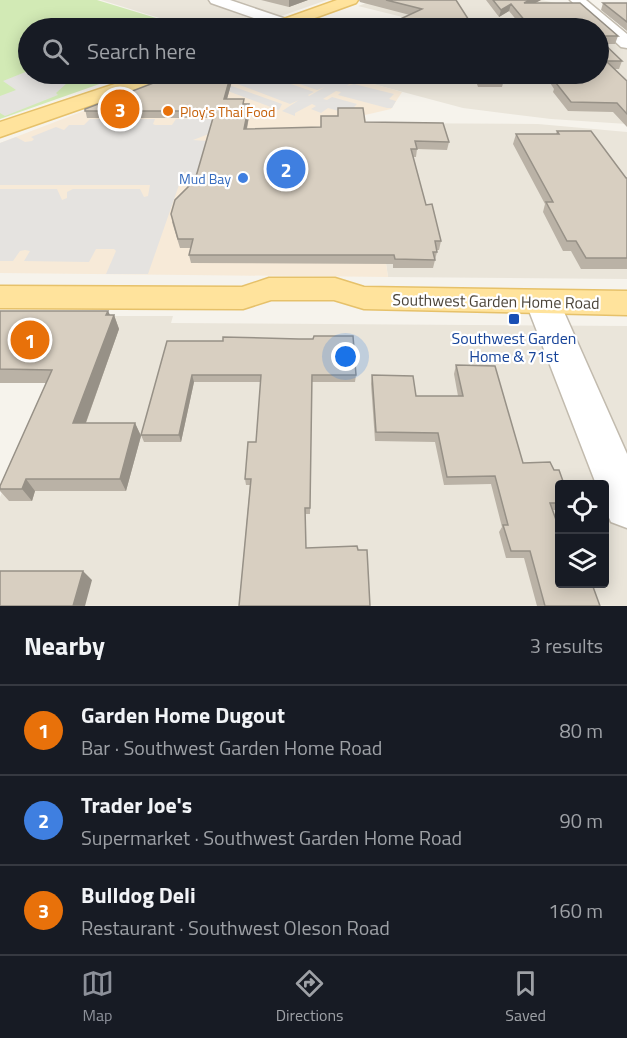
<!DOCTYPE html>
<meta charset="utf-8">
<style>
body{margin:0;font-family:"Titillium Web",sans-serif;background:#20242c;color:#f1f3f6}
.controls{position:absolute;right:18px;bottom:18px;display:grid;overflow:hidden;border-radius:6px;box-shadow:0 3px 15px #0003}
.controls button{width:54px;height:54px;display:grid;place-items:center;padding:0;border:0;border-bottom:2px solid #363941;background:#171b24;color:#f1f3f6;font:30px sans-serif}
.you{position:absolute;left:346px;top:357px;width:21px;height:21px;margin:-15px;border:4px solid #fff;border-radius:50%;background:#1a73e8;box-shadow:0 0 0 9px #1a73e833}
.badge{display:grid;place-items:center;width:39px;height:39px;border-radius:50%;background:#8c9099;color:#fff;font-size:20px;font-weight:700}
.pin{position:absolute;translate:-50% -50%;border:3px solid #fff;box-shadow:0 2px 6px #0006}
.list{margin:0;padding:0;list-style:none}
h2{display:flex;justify-content:space-between;align-items:center;height:78px;margin:0;padding:0 24px;font-size:26px}
h2 small{font-size:20px;font-weight:400;color:#9ea1a6}
.list li{display:grid;grid-template-columns:39px 1fr auto;gap:18px;align-items:center;box-sizing:border-box;height:90px;padding:0 24px;border-top:2px solid #363941}
.list b{display:block;font-size:22px;white-space:nowrap}
.list p{margin:0;font-size:20px;white-space:nowrap;color:#9ea1a6}
.list em{font-size:20px;font-style:normal;color:#9ea1a6}
.icon{flex:none;width:33px;height:33px;fill:none;stroke:currentColor;stroke-width:2;stroke-linecap:round;stroke-linejoin:round}
.map{position:relative;flex:none;width:627px;height:606px;overflow:hidden}
.search{position:absolute;background:#171b24;box-shadow:0 3px 15px #0003;left:18px;right:18px;top:18px;height:66px;display:flex;align-items:center;gap:15px;box-sizing:border-box;padding:0 21px;border-radius:33px;color:#9ea1a6;font-size:22px}
.sheet{height:348px;background:#171b24}
nav{display:flex;justify-content:space-around;align-items:center;box-sizing:border-box;height:84px;border-top:2px solid #363941;background:#171b24;font-size:16px;color:#9ea1a6}
nav a{display:grid;justify-items:center;gap:3px}
nav .on{color:#8c9099}
.map>svg:first-child{display:block}
.residential{fill:#eae5da;fill-rule:evenodd}
.commercial{fill:#f7ead8}
.green{fill:#d2eab5}
.parking{fill:#e5e3e0}
.lines{fill:none;stroke-linecap:round;stroke-linejoin:round}
.minor-casing{stroke:#c2bbae;stroke-width:3}
.major-casing{stroke:#e6c16a;stroke-width:3}
.minor{fill:#fff;fill-rule:evenodd}
.major{fill:#ffe39c;fill-rule:evenodd}
.wall{fill:#bab2a6}
.shaded-wall{fill:#979187}
.building{fill:#d8cfc1;stroke:#979187;stroke-width:1.5}
.food-dot{fill:#e8710a;stroke:#fff;stroke-width:2}
.shop-dot{fill:#3f7fe0;stroke:#fff;stroke-width:2}
.transit-dot{fill:#1a4fb4;stroke:#fff;stroke-width:2}
.labels{text-anchor:middle;dominant-baseline:central;stroke-width:4.5;stroke-linejoin:round;paint-order:stroke}
.far-food-label{font-size:14px;fill:#c56008;stroke:#fff;text-anchor:start}
.far-shop-label{font-size:14px;fill:#366cbe;stroke:#fff;text-anchor:end}
.street-label{font-size:16px;fill:#4b4439;stroke:#fff}
.transit-label{font-size:16px;fill:#164399;stroke:#fff}
</style>
<div class="map">
<svg width="627" height="606" viewBox="0 0 627 606">
<rect width="100%" height="100%" fill="#f6f3ec"/>
<path class="residential" d="M101,0H327L247,28H192Z
M375,0H541L581,8L627,48V124L551,119L463,108L373,84L392,74H598V28H447L358,6Z
M366,123L538,124L627,132V279L388,277Z
M80,316H173L171,323L627,326V606H0V497ZM560,484H604V584H560Z"/>
<path class="commercial" d="M180,74H338L402,92L391,109L365,115L388,277L0,273V143Z"/>
<path class="green" d="M0,0H97L189,28H28V74H128L0,119Z"/>
<path class="parking" d="M28,71V74H110L81,84L74,81L67,83L56,93L58,95L5,116L0,113V96L16,90L3,81Z
M253,74H262L314,92L308,95L309,96L325,87L317,90L271,74H319L350,83L347,86L354,84L394,94L389,99L396,101L392,108H387L338,95L341,92L336,91L323,99L327,100L332,97L357,104L354,107L356,108L349,114L328,108L321,113L311,109L316,106L312,104L295,113V116L282,111L299,100L290,104L232,82Z
M229,85L282,104L279,110L225,90Z
M90,119H155L153,124L155,125H172L176,119H248L193,140L207,141L195,184L179,185L148,274H106L116,251L114,249H96L89,262L24,261L30,251L25,250L20,251L13,261H0V189H57L62,200L67,198V192L73,189H140L144,197L148,196L150,185H0V143L16,137L25,142L32,141L34,139L31,137L56,127L64,130L69,125H84Z"/>
<g class="lines">
<defs>
<path id="minor" d="M209,0H230L292,21L294,24L292,27H280L211,3Z
M570,0H586L627,34V48L621,47Z
M543,291L555,295L560,303L627,454V528L611,522L604,507V484H596L526,303L531,295Z"/>
<path id="major" d="M337,0H358L356,3L287,28H265L267,25Z
M145,74H171L169,78L149,85L0,137V122Z
M269,278H335L364,287L627,291V315L364,309L334,300H271L243,309L0,308V286L242,287Z"/>
</defs>
<use href="#minor" class="minor-casing"/>
<use href="#major" class="major-casing"/>
<use href="#minor" class="minor"/>
<use href="#major" class="major"/>
</g>
<path class="wall" d="M261,0H308L289,7Z
M359,0H456L410,15L360,2Z
M486,0H541L535,3H580L618,36L615,44H605L622,61L619,69H615L627,81V127L613,112L568,111L553,92L554,89L547,78L549,74H598V28H523L509,11L499,17Z
M603,3H627V31L601,10Z
M234,74L227,99L245,104L250,111L247,129L321,127L338,116V108L365,122L449,142L447,150L417,149L416,157H413L426,205L441,241L439,250H437V252L433,268H393V264L191,263L189,255L191,248H180L172,222L195,180L213,118H87L85,109Z
M409,74H503L505,76L502,87H478L476,81L411,82Z
M557,131L627,178V269H581L571,251H563L543,212L545,204L513,144L516,134H556Z
M0,311H108L110,315H114L119,329L86,423H135L141,436L126,491H35L32,501H9L0,491V486L46,383H0Z
M167,341L356,375L355,382H312L310,514H305L239,606L250,485H246L245,479L256,442L261,382H194L181,442H144L141,435Z
M456,365L523,463L560,484V510H553L560,584L600,606H537L524,558H506L499,532L502,527L491,484L444,485L435,442L375,441L371,384L372,375L416,396H458L454,374Z"/>
<path class="shaded-wall" d="M289,0H308L289,7Z
M530,0H541L522,10L524,3Z
M511,4L509,11L499,17L501,10Z
M231,74H234L225,106L224,99Z
M249,104L250,111L245,137L244,129Z
M108,311L112,320L114,315L119,329L81,436L73,423Z
M192,375L194,382L181,442L179,435Z
M135,423L141,436L126,491L120,479Z
M26,479L35,491L32,501L22,489Z
M83,571L92,580L85,606H73Z"/>
<path class="building" d="M386,0H456L474,28H381L422,9Z
M493,0H530L524,3H580L618,36H598V28H531L511,4L501,10Z
M603,3H627V22Z
M598,38L622,61H606L627,81V114L617,103L571,102L556,83H559L552,74H598Z
M177,74H231L224,99H244L243,104H249L244,129L321,127V116H338V108H363L365,122L443,123L449,142L415,141L417,149H411L426,205L432,204L441,241H435L437,252H433L435,260L395,259L394,255H189L193,239H178L171,214L175,200L195,180L215,111H85V109Z
M479,74H503L505,76H481Z
M557,131H591L626,178H627V258H586L576,241H567L546,202H553L516,134H559Z
M0,311H108L106,315H114L73,423H135L120,479H26L22,489H0V486L52,370L0,369Z
M314,336H353L356,375H312L310,508H305L306,548L357,546L358,550H367L370,606H239L251,479H245L248,442H256L261,375H192L179,435H141L167,341H223V337L299,339H313Z
M456,365L495,366L523,463L550,462L554,470H559L564,484H560V503H550L560,531V584H592L600,606H545L530,551H511L503,525H508L495,476L447,477L438,433L376,432L372,375L413,376L416,396H463Z
M0,571H83L73,606H0Z"/>
<circle class="food-dot" cx="168" cy="111" r="6"/>
<circle class="shop-dot" cx="243" cy="178" r="6"/>
<rect class="transit-dot" x="508" y="313" width="12" height="12" rx="3"/>
<g class="labels">
<g class="far-food-label">
<text x="180" y="111">Ploy's Thai Food</text>
</g>
<g class="far-shop-label">
<text x="231" y="178">Mud Bay</text>
</g>
<g class="street-label">
<text transform="translate(496 301) rotate(1)">Southwest Garden Home Road</text>
</g>
<g class="transit-label">
<text x="514" y="338">Southwest Garden<tspan x="514" dy="18">Home &amp; 71st</tspan></text>
</g>
</g>
</svg>
<div class="controls">
<button><svg class="icon" aria-label="locate" viewBox="0 0 24 24"><circle cx="12" cy="12" r="6"/><path d="M12 2v4M12 18v4M2 12h4M18 12h4"/></svg></button>
<button><svg class="icon" aria-label="layers" viewBox="0 0 24 24"><path d="M12 4l9 5-9 5-9-5zM3 14l9 5 9-5"/></svg></button>
</div>
<div class="you"></div>
<div class="pin badge" style="left:30px;top:340px;background:#e8710a">1</div>
<div class="pin badge" style="left:286px;top:169px;background:#3f7fe0">2</div>
<div class="pin badge" style="left:120px;top:109px;background:#e8710a">3</div>
<div class="search"><svg class="icon" aria-label="search" viewBox="0 0 24 24"><circle cx="10" cy="10" r="6"/><path d="M15 15l6 6"/></svg>Search here</div>
</div>
<section class="sheet">
<h2>Nearby<small>3 results</small></h2>
<ul class="list">
<li><span class="badge" style="background:#e8710a">1</span><div><b>Garden Home Dugout</b><p>Bar · Southwest Garden Home Road</p></div><em>80 m</em></li>
<li><span class="badge" style="background:#3f7fe0">2</span><div><b>Trader Joe's</b><p>Supermarket · Southwest Garden Home Road</p></div><em>90 m</em></li>
<li><span class="badge" style="background:#e8710a">3</span><div><b>Bulldog Deli</b><p>Restaurant · Southwest Oleson Road</p></div><em>160 m</em></li>
</ul>
</section>
<nav>
<a class="on"><svg class="icon" aria-label="map" viewBox="0 0 24 24"><path d="M3 6l6-2 6 2 6-2v14l-6 2-6-2-6 2zM9 4v14M15 6v14"/></svg>Map</a>
<a><svg class="icon" aria-label="directions" viewBox="0 0 24 24"><path d="M12 3l9 9-9 9-9-9zM9 14v-3h6M13 9l2 2-2 2"/></svg>Directions</a>
<a><svg class="icon" aria-label="saved" viewBox="0 0 24 24"><path d="M7 4h10v16l-5-4-5 4z"/></svg>Saved</a>
</nav>
